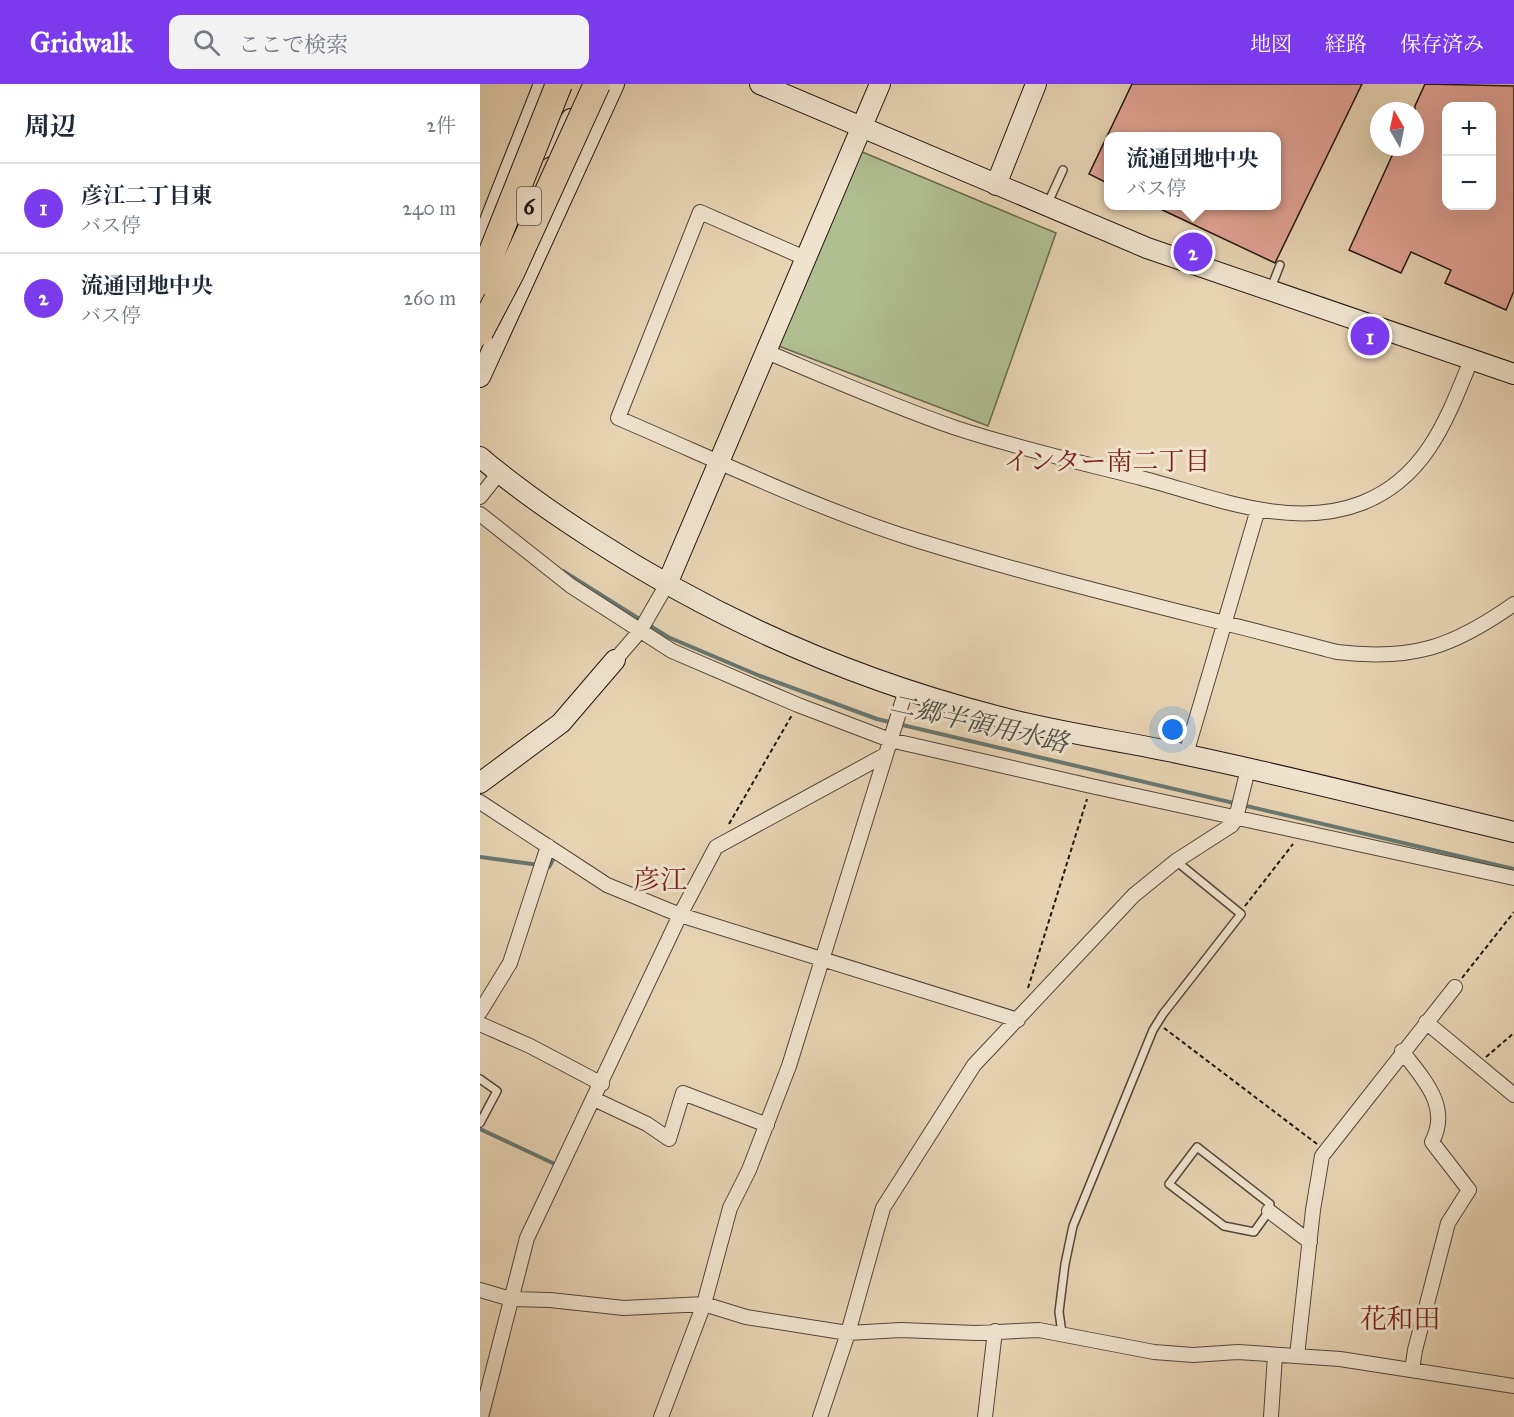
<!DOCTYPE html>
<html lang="ja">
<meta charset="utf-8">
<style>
body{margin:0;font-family:"IM FELL Great Primer","Noto Serif JP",serif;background:#f2f2f3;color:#1f2937}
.controls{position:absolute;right:18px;top:18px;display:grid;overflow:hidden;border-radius:12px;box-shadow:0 6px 24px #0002}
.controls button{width:54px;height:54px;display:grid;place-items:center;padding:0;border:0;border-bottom:2px solid #e0e1e3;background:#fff;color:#1f2937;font:30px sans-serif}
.compass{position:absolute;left:890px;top:18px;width:54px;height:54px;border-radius:50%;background:#fff;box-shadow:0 6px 24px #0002;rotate:351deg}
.you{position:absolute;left:693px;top:646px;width:21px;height:21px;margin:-15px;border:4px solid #fff;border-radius:50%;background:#1a73e8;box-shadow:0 0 0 9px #1a73e833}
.badge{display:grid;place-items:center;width:39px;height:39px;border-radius:50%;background:#7c3aed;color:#fff;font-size:20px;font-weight:700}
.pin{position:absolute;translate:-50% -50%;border:3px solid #fff;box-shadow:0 2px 6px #0006}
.popup{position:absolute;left:624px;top:48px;width:177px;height:78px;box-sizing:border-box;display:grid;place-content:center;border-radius:12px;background:#fff;filter:drop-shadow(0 2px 4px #0005);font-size:20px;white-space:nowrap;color:#747a83}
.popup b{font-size:22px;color:#1f2937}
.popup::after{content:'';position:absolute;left:50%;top:100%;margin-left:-12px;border:12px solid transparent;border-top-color:#fff}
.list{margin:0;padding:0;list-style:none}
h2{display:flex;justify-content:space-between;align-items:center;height:78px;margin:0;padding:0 24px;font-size:26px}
h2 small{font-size:20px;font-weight:400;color:#747a83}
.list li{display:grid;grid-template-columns:39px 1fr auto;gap:18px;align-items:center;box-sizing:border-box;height:90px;padding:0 24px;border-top:2px solid #e0e1e3}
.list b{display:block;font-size:22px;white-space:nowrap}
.list p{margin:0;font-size:20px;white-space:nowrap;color:#747a83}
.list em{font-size:20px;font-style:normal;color:#747a83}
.icon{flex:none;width:33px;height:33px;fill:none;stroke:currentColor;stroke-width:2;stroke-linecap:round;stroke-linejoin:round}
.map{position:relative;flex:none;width:1034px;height:1333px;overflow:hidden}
header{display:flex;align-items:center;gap:36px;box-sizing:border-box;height:84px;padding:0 30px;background:#7c3aed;color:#fff}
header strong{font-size:28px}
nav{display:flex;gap:33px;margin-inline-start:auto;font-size:21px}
.search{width:420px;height:54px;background:#f2f2f3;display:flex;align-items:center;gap:15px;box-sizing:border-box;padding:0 21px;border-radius:12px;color:#747a83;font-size:22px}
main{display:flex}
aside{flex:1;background:#fff}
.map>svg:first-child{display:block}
.green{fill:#b0be91;stroke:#696a51;stroke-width:1.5}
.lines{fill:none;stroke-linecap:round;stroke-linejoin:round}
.stream{stroke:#687770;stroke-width:4}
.building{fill:#e1a294;stroke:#221611;stroke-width:1.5;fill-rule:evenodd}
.lane-casing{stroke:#53463a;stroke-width:10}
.street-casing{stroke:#53463a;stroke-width:16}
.secondary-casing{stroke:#221611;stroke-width:22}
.path{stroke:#221611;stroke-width:2;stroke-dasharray:4.5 3;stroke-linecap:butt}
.lane{stroke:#efe3ce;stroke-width:7}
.street{stroke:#efe3ce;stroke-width:14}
.secondary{stroke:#efe3ce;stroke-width:20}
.highway-bridge-casing{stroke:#221611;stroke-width:28;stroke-linecap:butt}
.highway-bridge{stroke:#e7d4b3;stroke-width:26}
.labels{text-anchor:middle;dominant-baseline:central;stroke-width:6;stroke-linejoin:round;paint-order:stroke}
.shield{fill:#efe3ce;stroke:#60544a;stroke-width:1.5}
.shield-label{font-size:22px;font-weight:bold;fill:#221611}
.neighbourhood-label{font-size:26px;fill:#7a1f14;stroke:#efe3ce}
.water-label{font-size:26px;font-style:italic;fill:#4b4f48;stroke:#efe3ce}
.quarter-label{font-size:27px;fill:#7a1f14;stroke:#efe3ce}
</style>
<header>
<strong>Gridwalk</strong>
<div class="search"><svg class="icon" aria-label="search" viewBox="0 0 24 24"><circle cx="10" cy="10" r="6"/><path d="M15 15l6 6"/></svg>ここで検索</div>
<nav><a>地図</a><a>経路</a><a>保存済み</a></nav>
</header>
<main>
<aside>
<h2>周辺<small>2件</small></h2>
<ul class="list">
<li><span class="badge">1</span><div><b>彦江二丁目東</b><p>バス停</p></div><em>240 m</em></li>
<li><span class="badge">2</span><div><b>流通団地中央</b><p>バス停</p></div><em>260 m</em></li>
</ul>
</aside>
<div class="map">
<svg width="1034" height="1333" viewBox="0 0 1034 1333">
<rect width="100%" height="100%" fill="#e7d4b3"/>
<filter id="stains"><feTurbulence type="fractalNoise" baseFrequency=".00333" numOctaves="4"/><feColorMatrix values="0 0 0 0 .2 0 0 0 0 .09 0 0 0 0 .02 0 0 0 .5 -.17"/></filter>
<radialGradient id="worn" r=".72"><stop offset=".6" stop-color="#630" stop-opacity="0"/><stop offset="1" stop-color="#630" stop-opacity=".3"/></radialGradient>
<path class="green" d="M380,67L576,149L508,342L296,261Z"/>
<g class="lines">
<path class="stream" d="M83,487L188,553L280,592L397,635L1034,785
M0,773L59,781
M66,783H69L75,772
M0,1045L77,1081"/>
</g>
<path class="building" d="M652,0H882L795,179L674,122H797V52H629V100L609,90Z
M945,0L1034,2V207L1026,226L965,199L971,186L931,168L921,189L869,166L916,63H935V22ZM966,22H1011V122H966Z"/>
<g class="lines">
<defs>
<path id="lane" d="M567,121L583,86
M791,204L800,181
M0,995L17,1007L0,1039
M717,1063L790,1120L789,1127L774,1148L744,1142L689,1100Z
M582,1249L579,1228L585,1180L593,1142L673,946L683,930L761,830L696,777"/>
<path id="street" d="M325,174L220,128L138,334C234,375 337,425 436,456C575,499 717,531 857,568C933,577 973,563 1034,520
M287,268C349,294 412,322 476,344C537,364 599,378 661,394C731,412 810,447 882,419C946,394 967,335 991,276
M0,413L19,389
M0,430L91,502L192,567L318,621L410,656L611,702L1034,794
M135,576L160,547L187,500
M706,670L778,425
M0,718L127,801L200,831L538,936
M0,928L30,879L68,762
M946,938L1034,1011
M0,940L50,962L122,1000
M922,967C943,995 971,1022 952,1058L989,1106L968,1139L935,1266L932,1286
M114,1015L167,1040L189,1055L203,1009L287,1041
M789,1127L830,1158
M0,1206L31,1215L70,1216L144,1224L224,1220L266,1233L368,1249L421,1246L496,1249L559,1246L674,1268L713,1271L758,1268L860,1275L1034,1302
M817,1272L833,1126L842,1072L975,903
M1,1333L47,1154L200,831L236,763L405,671
M181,1333L224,1220L250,1124L269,1086L309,982L426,606
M340,1333L368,1249L403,1124L494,981L654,811L696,777L752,741L756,734L768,685
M505,1333L515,1247
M791,1333L795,1271"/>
<path id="secondary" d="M280,0L667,164L1034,290
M44,73L78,57L91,35
M516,101L556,0
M0,162L64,0
M0,293L134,0
M0,373C35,403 74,430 113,455C238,536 372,595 516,632C579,649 644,657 707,671C817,694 925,722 1034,748
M187,500L400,0
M0,699L81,639L135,576"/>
</defs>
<use href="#lane" class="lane-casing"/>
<use href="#street" class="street-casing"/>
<use href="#secondary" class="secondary-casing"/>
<path class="path" d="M249,740L312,631
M765,822L813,760
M982,894L1034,828
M548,904L607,715
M684,944L837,1060
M1006,973L1034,949"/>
<use href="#lane" class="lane"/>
<use href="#street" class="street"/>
<use href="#secondary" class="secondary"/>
<defs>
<path id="highway-bridge" d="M0,198L79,0
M0,248L31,189L117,0"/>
</defs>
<use href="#highway-bridge" class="highway-bridge-casing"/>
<use href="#highway-bridge" class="highway-bridge"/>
</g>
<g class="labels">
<rect class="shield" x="37" y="103" width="24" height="38" rx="4.5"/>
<g class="shield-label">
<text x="49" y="122">6</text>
</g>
<g class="neighbourhood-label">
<text x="627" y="377">インター南二丁目</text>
</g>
<g class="water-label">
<text transform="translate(499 639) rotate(13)">二郷半領用水路</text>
</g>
<g class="quarter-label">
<text x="180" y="795">彦江</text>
<text x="920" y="1234">花和田</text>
</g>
</g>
<rect width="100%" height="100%" filter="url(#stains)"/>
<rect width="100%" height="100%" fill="url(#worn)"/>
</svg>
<div class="controls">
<button>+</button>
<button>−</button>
</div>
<svg class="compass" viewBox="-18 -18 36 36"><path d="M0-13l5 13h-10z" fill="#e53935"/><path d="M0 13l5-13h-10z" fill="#747a83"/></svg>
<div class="you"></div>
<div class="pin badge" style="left:890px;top:252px">1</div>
<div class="pin badge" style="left:713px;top:168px">2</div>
<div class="popup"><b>流通団地中央</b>バス停</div>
</div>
</main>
